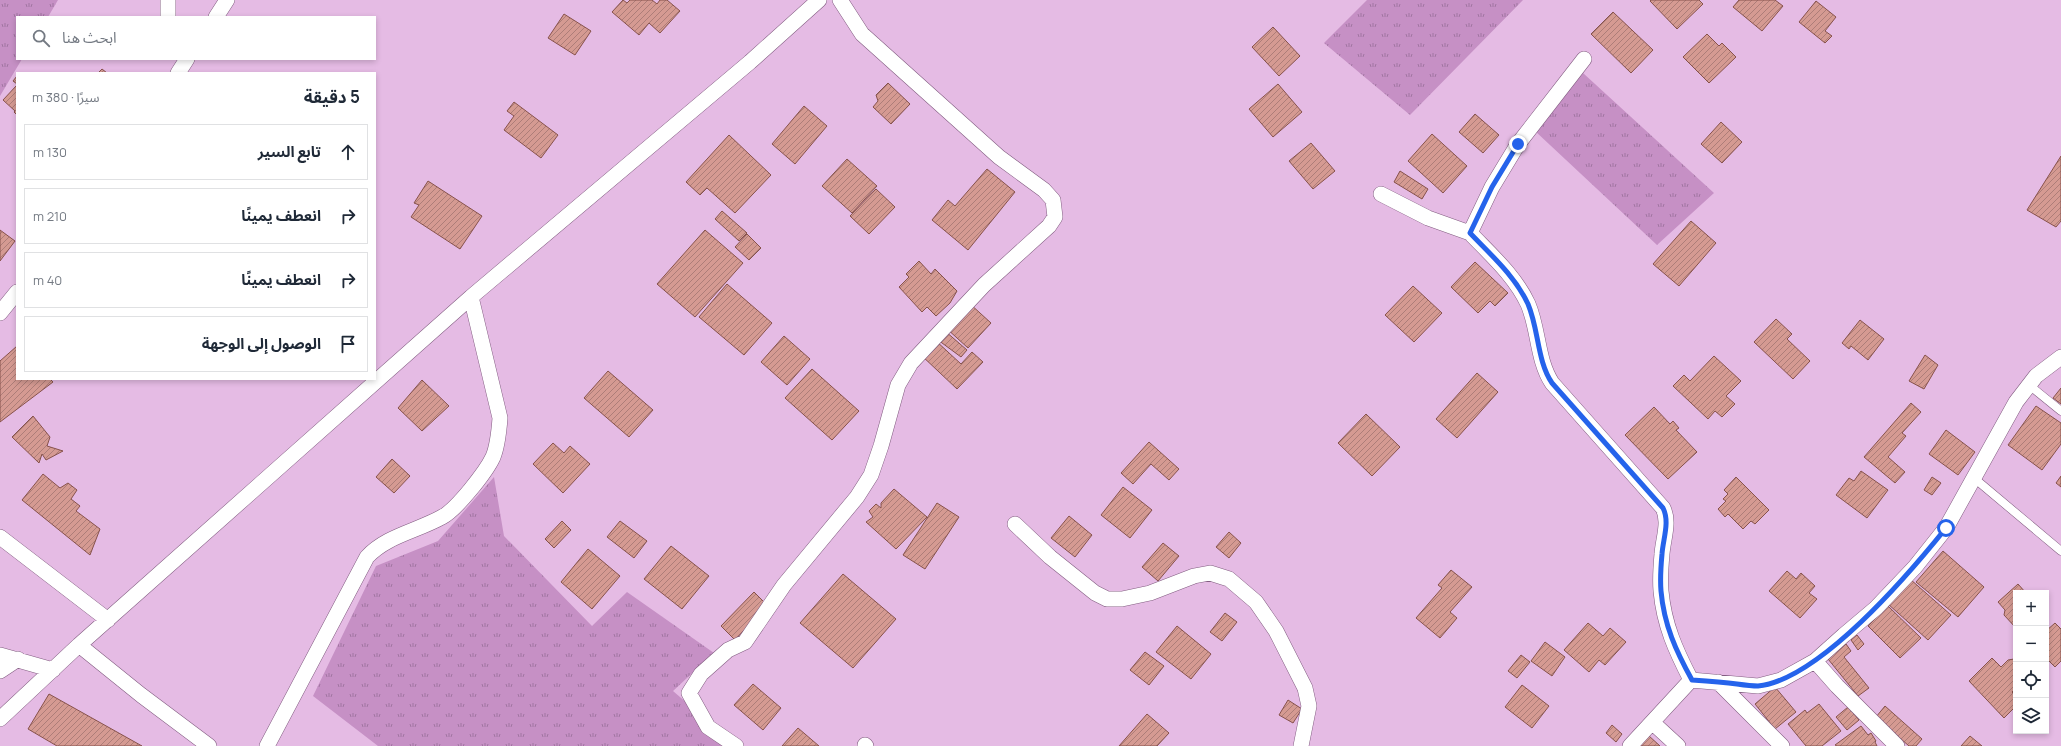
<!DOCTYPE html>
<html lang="ar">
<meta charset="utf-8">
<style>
body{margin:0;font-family:Manrope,"Noto Sans Arabic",sans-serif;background:#f2f2f3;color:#1f2937;direction:rtl}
.controls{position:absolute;right:12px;bottom:12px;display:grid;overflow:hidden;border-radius:0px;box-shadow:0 2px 6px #0003}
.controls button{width:36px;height:36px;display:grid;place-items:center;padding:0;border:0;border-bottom:1px solid #e0e1e3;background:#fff;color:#1f2937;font:20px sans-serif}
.stop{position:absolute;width:12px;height:12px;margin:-9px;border:3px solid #2563eb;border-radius:50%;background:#fff}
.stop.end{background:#2563eb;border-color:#fff;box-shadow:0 1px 4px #0008}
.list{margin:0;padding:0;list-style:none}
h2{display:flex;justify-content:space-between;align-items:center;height:52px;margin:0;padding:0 16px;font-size:17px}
h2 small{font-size:13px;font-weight:400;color:#747a83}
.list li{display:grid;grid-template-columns:26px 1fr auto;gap:12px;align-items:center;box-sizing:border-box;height:56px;margin:0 8px 8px;padding:0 8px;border:1px solid #e0e1e3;border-radius:0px}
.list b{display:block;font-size:15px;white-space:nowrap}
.list em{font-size:13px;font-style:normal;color:#747a83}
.icon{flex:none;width:22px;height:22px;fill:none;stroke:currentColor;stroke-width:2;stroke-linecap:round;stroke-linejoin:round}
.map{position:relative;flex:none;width:2061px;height:746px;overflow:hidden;direction:ltr}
.search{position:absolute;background:#fff;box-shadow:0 2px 6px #0003;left:16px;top:16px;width:360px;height:44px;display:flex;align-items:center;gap:10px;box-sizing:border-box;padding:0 14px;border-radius:0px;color:#747a83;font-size:15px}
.panel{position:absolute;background:#fff;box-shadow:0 2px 6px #0003;left:16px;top:72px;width:360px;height:308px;border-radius:0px;direction:rtl}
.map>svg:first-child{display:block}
.grass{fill:url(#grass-tufts)}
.building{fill:url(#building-hatch);stroke:#87524c}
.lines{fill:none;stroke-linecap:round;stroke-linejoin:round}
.service-casing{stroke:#825d81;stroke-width:9}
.minor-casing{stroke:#825d81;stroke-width:16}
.service{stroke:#fff;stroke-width:8}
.minor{stroke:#fff;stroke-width:15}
.route{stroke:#2563eb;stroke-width:5}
</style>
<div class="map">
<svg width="2061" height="746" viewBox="0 0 2061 746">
<defs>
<pattern id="grass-tufts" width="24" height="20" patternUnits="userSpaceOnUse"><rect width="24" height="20" fill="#c690c5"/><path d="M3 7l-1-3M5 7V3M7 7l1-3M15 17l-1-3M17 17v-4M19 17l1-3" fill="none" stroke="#a175a1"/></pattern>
<pattern id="building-hatch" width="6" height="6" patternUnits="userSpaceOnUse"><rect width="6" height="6" fill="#d59a92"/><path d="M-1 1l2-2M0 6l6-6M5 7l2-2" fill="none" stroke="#ad7d78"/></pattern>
</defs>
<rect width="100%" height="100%" fill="#e5bbe4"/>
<path class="grass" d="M0,0H58L48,17H17V59H22L0,96Z
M1367,0H1523L1410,115L1324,43Z
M1583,73L1714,193L1657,245L1535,131Z
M494,477L504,536L592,626L627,592L714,653L673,691L737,746H378L313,696L376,566L438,541Z"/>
<path class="building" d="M623,0L627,3L630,0H652L657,4L660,0H667L680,11L660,33L649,23L639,35L612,12Z
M1651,0H1699L1703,4L1677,29L1650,1Z
M1739,0H1775L1783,6L1762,31L1733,7Z
M1816,1L1836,17L1825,31L1832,36L1825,43L1799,22Z
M1613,12L1653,50L1631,73L1591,34Z
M564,14L591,31L575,55L548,38Z
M1273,27L1300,56L1279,76L1252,47Z
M1707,34L1719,46L1722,43L1736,57L1709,83L1683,57Z
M102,69L107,73H98Z
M17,76V84L13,81Z
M888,83L910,104L891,124L873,107L878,101L876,95Z
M1278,84L1302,112L1273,137L1249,109Z
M17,85V115L14,112L15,111L3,100Z
M514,102L558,135L541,158L504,130L514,116L507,111Z
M804,106L827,126L795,164L772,144Z
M1475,114L1499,135L1483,153L1459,132Z
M1721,122L1742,142L1722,163L1701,144Z
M1432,134L1467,166L1443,193L1408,161Z
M729,135L771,175L735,213L707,188L700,195L686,182Z
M1311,143L1335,171L1313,189L1289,161Z
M2061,156V221L2056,227L2027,210Z
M847,159L877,186L852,213L822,186Z
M987,169L1015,192L968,250L932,220L948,200L955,206Z
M1400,171L1428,189L1422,199L1394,182Z
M428,181L482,216L460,249L411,217L419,205L414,203Z
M876,189L895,207L869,234L850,216Z
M722,211L747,233L739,241L715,219Z
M1691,221L1716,243L1679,286L1653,264Z
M0,230L15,241L0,261Z
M705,230L743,263L695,317L657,284Z
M747,234L761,248L749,260L735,247Z
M919,261L931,274L935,269L957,291L950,303L936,316L927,307L922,312L899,287L909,277L906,274Z
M1475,262L1508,293L1495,306L1490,301L1478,313L1451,287Z
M727,284L772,323L744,355L699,317Z
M1413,286L1442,313L1414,342L1385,315Z
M969,303L991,323L968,348L946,328Z
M1776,319L1792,334L1787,339L1810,361L1793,379L1754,342Z
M1860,320L1884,339L1868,360L1851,346L1849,349L1842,343Z
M945,331L967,350L961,357L938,340Z
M784,336L810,359L787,385L761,362Z
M935,340L961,364L972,352L983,362L957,389L921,355Z
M17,346V379H50L53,382L0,422V361Z
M1925,355L1938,365L1924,389L1909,381Z
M1714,356L1741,381L1726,396L1735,404L1722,417L1715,411L1708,419L1673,386L1684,375L1690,381Z
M812,369L859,411L832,440L785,398Z
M608,371L653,410L629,437L584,398Z
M1477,373L1498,392L1457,438L1436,419Z
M422,380L449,406L422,431L398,408Z
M2061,388V404L2053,398Z
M1911,403L1921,412L1902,433L1906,436L1888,457L1905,472L1895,483L1864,457Z
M2036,406L2061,423V444L2042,470L2008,445Z
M1654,407L1670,424L1673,421L1679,428L1676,430L1697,452L1668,479L1625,435Z
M1366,414L1400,447L1372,476L1338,443Z
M33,416L50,437L47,446L63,451L46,460L42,454L39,463L12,437Z
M1946,430L1975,452L1958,475L1929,454Z
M1149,442L1179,469L1169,480L1151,464L1133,484L1121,473Z
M553,443L564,453L570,446L590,464L563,493L533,464Z
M392,459L410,476L394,493L376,477Z
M1861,471L1888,490L1867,518L1836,495L1849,478L1854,481Z
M43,474L60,488L68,483L77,490L71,499L80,506L76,511L100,529L90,555L22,500Z
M2061,476V487L2056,483Z
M1736,477L1769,510L1755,524L1751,521L1743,529L1728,514L1725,517L1718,509L1726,501L1723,499L1728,494L1724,490Z
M1932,477L1941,483L1932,495L1924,490Z
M1123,487L1152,510L1130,538L1101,515Z
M894,489L927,517L896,549L866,522L873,517L869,511L876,504L881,508V503Z
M937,503L959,517L925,569L903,555Z
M1069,516L1092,535L1075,557L1051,538Z
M562,521L571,530L554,548L545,539Z
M620,521L647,541L634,558L607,537Z
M1229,532L1241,543L1229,558L1216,547Z
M1163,543L1179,556L1158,581L1142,567Z
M671,546L709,576L682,609L644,579Z
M588,549L620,576L592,609L561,582Z
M1943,551L1984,587L1958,617L1916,582Z
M1451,570L1472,587L1450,612L1457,618L1440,638L1416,618L1442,588L1438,585Z
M1787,571L1796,579L1801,573L1815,586L1809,593L1817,599L1800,618L1769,591Z
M843,574L896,619L853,668L800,623Z
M1910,579L1951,615L1928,640L1888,604Z
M2018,584L2026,593H2016V628L2004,615L2005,610L1998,602Z
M754,592L767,605L735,640L721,626Z
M1888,606L1921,638L1900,658L1868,626Z
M1225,613L1237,622L1222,641L1210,632Z
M1588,623L1603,636L1610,628L1626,642L1605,665L1599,660L1589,672L1564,650Z
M2055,623L2061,629V661L2055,667L2046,658V631Z
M1177,626L1211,654L1191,679L1156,652Z
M1857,635L1864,644L1858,650L1851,640Z
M1545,642L1565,657L1552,676L1531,661Z
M1846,644L1851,651L1844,657L1869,688L1858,696L1828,659Z
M1145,652L1164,666L1149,685L1130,670Z
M1521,655L1530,662L1517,678L1508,671Z
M1992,658L2001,667L2008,660L2014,659L2016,661V688L2012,692L2016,696V706L2004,718L1969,681Z
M753,684L781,708L763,730L734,705Z
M1522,685L1549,706L1532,728L1505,707Z
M1775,687L1796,712L1775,729L1755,704Z
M49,694L142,746H57L28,729Z
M1288,700L1302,709L1293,723L1279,715Z
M1819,704L1841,731L1822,746H1806L1788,724L1805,710L1807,713Z
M1885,706L1922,739L1916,746H1909L1876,717Z
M1848,707L1859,720L1847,730L1836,717Z
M1147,714L1169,733L1157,746H1119Z
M1612,725L1622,734L1616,742L1606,733Z
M1861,726L1868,735L1871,733L1876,741L1875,742L1877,746H1837L1835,745Z
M798,728L819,746H782Z
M1648,735L1660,746H1637Z
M1970,736L1982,746H1961Z"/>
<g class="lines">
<defs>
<path id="service" d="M2029,385L2061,411
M1974,478L2061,551"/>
<path id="minor" d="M168,17V0
M216,17L227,0
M1584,59L1518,144L1492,187L1470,233C1491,255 1515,276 1528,304C1539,330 1537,360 1552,383L1663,508C1670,522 1663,539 1662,554C1661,565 1660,579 1661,591C1664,625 1676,651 1691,680
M178,73L187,59
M1381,194L1428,218L1470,233
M0,313L17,292
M1015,524L1050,557L1095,593L1107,599H1122L1150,593L1194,576L1210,573L1229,579L1256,602L1276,631L1305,688L1309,706L1301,746
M0,537L108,620
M79,645L141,695L209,746
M0,655L53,670
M1815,661L1837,686L1897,746
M0,671L18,659
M1718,682L1782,746
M0,719L79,645L471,297L750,62L819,0
M1653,723L1678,746
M865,745L866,746
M267,746L367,557C386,536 417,531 442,517C456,510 486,472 493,457C498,445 499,431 500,418L471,297
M736,746L708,727L689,693L701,674L728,650L745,642L784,585L857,497L871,475L881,446L898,385L911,363L984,285L1049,226L1055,217L1053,200L1044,190L999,157L862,34L840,0
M1630,746L1691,680L1758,686L1781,680L1815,661L1844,635L1876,608L1915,567L1946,528L2016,402L2036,376L2061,357"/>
</defs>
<use href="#service" class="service-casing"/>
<use href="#minor" class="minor-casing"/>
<use href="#service" class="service"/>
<use href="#minor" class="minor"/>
</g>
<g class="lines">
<path class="route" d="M1518,144L1492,187L1470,233C1491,255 1515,276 1528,304C1539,330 1537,361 1552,383L1663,508C1670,522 1663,539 1662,554C1661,565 1660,579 1661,591C1664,625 1676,651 1692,680C1707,681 1722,682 1737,684C1744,685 1752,686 1758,686C1819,680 1909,574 1946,528"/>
</g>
</svg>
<div class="controls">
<button>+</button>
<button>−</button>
<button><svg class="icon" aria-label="locate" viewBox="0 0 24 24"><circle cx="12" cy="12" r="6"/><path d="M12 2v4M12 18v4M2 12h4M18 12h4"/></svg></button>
<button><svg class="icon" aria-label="layers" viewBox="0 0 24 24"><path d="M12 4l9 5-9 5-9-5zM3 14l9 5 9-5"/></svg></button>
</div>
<div class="stop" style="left:1946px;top:528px"></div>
<div class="stop end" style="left:1518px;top:144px"></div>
<div class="search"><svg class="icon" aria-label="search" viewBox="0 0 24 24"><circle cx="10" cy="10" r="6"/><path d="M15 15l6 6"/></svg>ابحث هنا</div>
<section class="panel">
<h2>5 دقيقة<small>سيرًا · 380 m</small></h2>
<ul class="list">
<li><svg class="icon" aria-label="ahead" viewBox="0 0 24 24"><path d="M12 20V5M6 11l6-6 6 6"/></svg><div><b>تابع السير</b></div><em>130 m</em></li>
<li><svg class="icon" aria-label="right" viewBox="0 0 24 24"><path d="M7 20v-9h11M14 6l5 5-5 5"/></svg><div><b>انعطف يمينًا</b></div><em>210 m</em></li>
<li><svg class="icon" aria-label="right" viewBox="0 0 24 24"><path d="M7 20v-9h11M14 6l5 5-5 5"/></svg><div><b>انعطف يمينًا</b></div><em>40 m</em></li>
<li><svg class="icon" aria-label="arrive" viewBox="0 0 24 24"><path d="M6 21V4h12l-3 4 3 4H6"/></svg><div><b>الوصول إلى الوجهة</b></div></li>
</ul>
</section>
</div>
